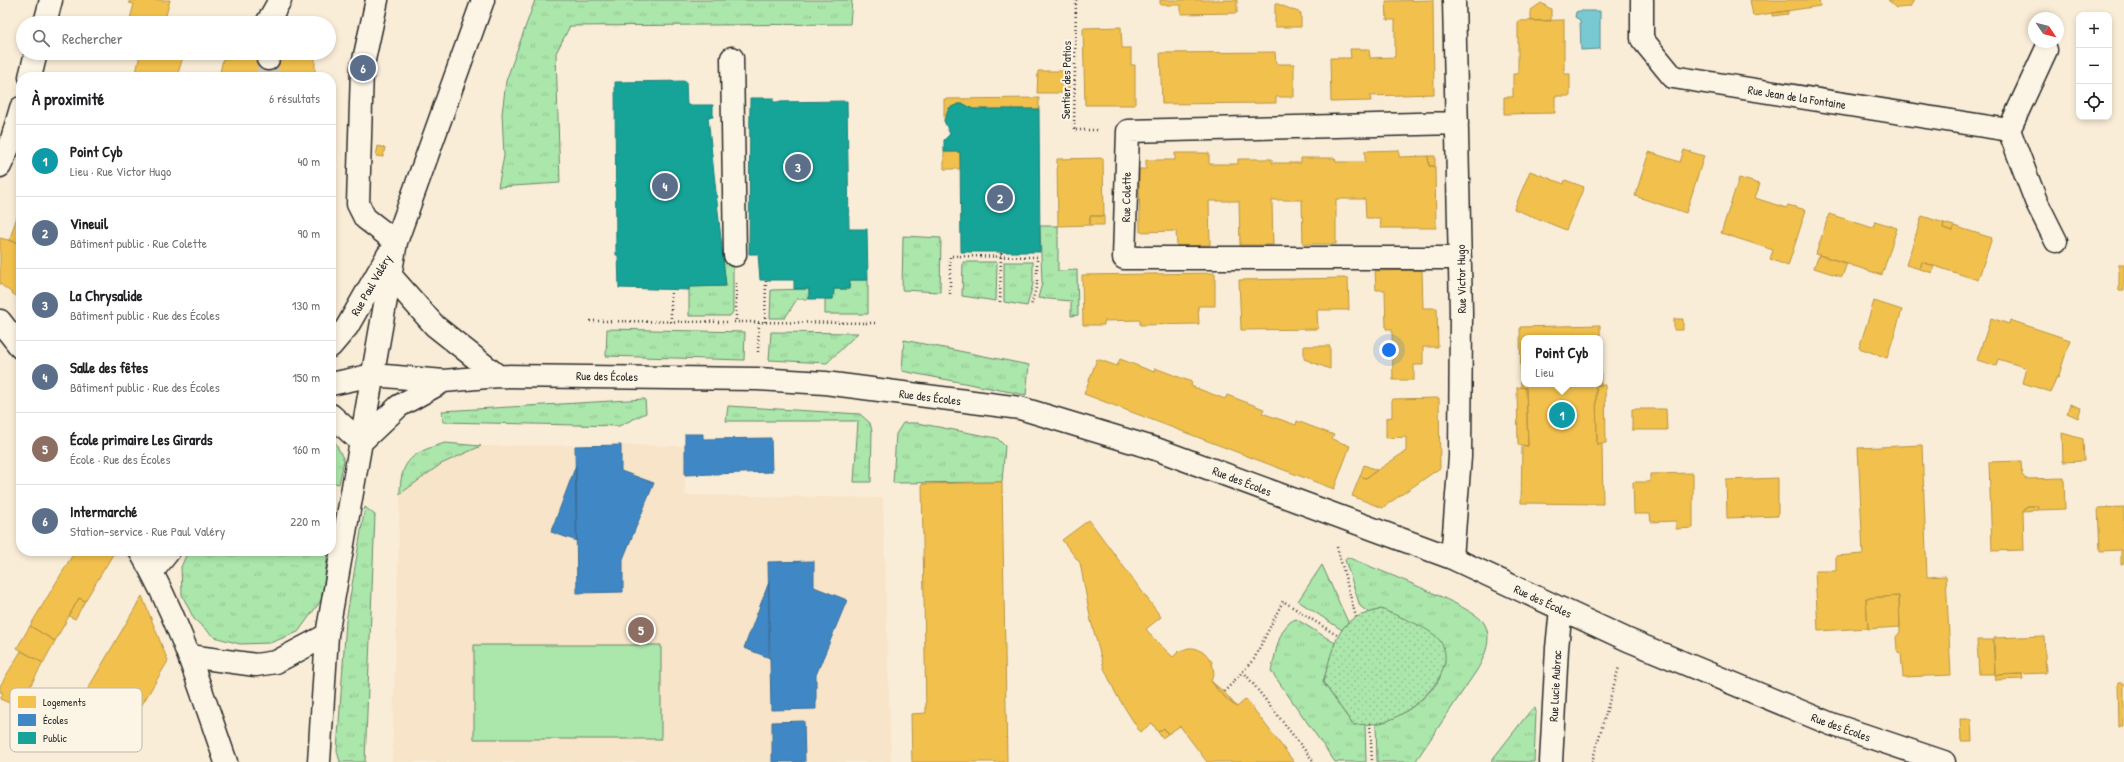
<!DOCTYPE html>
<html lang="fr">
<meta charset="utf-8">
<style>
body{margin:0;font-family:"Patrick Hand",sans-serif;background:#f2f2f2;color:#202124}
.controls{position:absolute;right:12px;top:12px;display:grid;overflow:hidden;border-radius:8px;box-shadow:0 2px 6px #0003}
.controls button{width:36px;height:36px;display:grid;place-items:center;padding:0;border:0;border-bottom:1px solid #e0e0e0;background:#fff;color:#202124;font:20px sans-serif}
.compass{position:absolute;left:2028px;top:12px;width:36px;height:36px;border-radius:50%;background:#fff;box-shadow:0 2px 6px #0003;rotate:125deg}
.you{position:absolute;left:1389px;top:350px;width:14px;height:14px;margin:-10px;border:3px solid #fff;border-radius:50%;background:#1a73e8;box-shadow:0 0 0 6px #1a73e833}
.badge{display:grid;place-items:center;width:26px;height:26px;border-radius:50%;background:#2b2b2b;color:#fff;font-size:13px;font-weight:700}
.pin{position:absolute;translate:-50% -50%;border:2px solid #fff;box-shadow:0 1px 4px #0006}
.popup{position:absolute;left:1521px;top:335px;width:82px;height:52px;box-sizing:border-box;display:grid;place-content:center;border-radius:8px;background:#fff;filter:drop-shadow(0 1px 3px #0005);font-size:13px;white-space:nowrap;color:#757577}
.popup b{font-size:15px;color:#202124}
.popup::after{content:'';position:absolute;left:50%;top:100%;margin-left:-8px;border:8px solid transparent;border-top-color:#fff}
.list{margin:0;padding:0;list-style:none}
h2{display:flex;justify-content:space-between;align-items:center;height:52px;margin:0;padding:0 16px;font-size:17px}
h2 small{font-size:13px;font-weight:400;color:#757577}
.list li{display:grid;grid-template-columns:26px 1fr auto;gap:12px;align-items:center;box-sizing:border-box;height:72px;padding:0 16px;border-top:1px solid #e0e0e0}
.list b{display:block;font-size:15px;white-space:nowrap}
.list p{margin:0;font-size:13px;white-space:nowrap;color:#757577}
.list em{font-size:13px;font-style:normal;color:#757577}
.icon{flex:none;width:22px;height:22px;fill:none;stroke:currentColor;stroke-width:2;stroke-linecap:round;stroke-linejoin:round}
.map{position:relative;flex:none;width:2124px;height:762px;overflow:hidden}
.search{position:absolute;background:#fff;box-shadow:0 2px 6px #0003;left:16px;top:16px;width:320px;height:44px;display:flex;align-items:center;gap:10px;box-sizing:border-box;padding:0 14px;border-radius:22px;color:#757577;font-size:15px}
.panel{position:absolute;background:#fff;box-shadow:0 2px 6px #0003;left:16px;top:72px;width:320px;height:484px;border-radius:16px}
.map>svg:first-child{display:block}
.built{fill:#f8e4c8}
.grass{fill:url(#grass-tufts);stroke:#6b886b}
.park{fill:url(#park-dots);stroke:#6b886b}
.pitch{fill:#abe6ab;stroke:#6b886b}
.water{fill:#79c9d2;stroke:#5a8a8f}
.homes{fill:#f2c14e;stroke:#b69444;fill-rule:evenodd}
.schools{fill:#3f88c5;stroke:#396c97}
.public{fill:#17a398;stroke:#1d7f77}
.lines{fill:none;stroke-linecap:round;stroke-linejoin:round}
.minor-tunnel{stroke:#d1c6b5;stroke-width:22;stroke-dasharray:22 11;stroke-linecap:butt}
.minor-casing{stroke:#2b2b2b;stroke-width:25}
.path{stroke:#2b2b2b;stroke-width:2.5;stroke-dasharray:1 3;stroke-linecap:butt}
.minor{stroke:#fcf5e5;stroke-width:22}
.labels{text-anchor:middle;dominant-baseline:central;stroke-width:4;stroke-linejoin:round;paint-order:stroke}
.street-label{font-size:12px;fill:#2b2b2b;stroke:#fcf5e5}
.key{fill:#fcf5e5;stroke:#bdb8ad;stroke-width:1}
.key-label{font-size:11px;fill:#2b2b2b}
</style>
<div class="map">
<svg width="2124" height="762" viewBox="0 0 2124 762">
<defs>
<pattern id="grass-tufts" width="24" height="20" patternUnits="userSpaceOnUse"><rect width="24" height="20" fill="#abe6ab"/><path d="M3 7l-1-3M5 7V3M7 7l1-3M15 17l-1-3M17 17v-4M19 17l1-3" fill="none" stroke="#93c593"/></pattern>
<pattern id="park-dots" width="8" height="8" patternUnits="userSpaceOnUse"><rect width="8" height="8" fill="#abe6ab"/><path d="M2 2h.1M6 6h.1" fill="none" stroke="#93c593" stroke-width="1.8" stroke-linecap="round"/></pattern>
</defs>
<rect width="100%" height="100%" fill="#faedd8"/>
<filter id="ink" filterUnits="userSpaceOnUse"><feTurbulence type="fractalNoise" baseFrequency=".025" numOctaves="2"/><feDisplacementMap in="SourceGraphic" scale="8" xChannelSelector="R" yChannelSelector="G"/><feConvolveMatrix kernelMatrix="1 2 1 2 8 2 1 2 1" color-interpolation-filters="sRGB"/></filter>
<g filter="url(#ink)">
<path class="built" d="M621,445L685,446V495L883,498L891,762H392L400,494L441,464L481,446Z"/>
<path class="grass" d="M535,0H852L850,24L570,26L556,53L560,183L498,187L504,156L502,114L506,81Z
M1040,226H1058V271L1077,270L1078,315L1071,316V301L1038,298L1042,283Z
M903,236L941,238L940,292L902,290Z
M722,254L733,255V312L730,316H689V287L726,286Z
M963,262H997L996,301L962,296Z
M1004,262H1033V284L1027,306L1004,302Z
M850,280H868V314H825V299H833L834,289H849Z
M809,289V299H797L785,318H770L771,290Z
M607,329L745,332L744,360L606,356Z
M771,332L858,333L827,363L769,360Z
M904,340L1029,365L1026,395L902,371Z
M645,399L646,413L619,426L443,422L442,411Z
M728,406L860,414L870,423L872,431L871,482H854L858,421H726Z
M903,423H917L997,438L1005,446L1002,482L893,483L896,434Z
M331,434L344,460L339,484L331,482Z
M445,443L481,446L441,464L400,494C400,459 414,452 445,443Z
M365,507L375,515L365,762H340L337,751L346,621Z
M188,551H328L322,599L298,632L270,643L240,644L214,637L194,619L182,595L181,567Z
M1347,557C1370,567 1474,606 1484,623C1493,638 1485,656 1477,670L1415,762H1377L1376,723C1397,721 1425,700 1437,683C1441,677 1443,667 1445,660L1381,609L1369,613L1360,606L1345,560Z
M1322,565L1348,622L1342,630L1298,601Z
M1296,619L1335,643L1323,682L1353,725L1365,724L1366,762H1335L1271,671C1276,655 1278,625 1296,619Z
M1535,708L1536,712L1534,762L1491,761L1531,710Z"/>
<path class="park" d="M1381,609C1397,616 1434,628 1442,644C1458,675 1409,715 1384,722C1374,725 1363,724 1353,725L1323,682C1330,661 1334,630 1354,618C1362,614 1373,612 1381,609Z"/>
<path class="pitch" d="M474,645H661V739H474Z"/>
<path class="water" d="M1579,11H1600V49L1581,50L1580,20L1575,17L1576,12Z"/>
<path class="homes" d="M130,0H170L164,23H146L130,19L134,4L129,3Z
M1160,0H1237V13L1181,14V5H1160Z
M1433,0L1434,94L1370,96L1371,101L1331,102L1330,58H1351L1350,49H1369L1370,58L1395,57V20H1387L1386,1Z
M1750,0H1819L1820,6L1753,16Z
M1888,0H1914L1910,7L1897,8Z
M1275,3L1301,13V27H1275Z
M1541,3L1551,9V21H1531V10Z
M1788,11V14L1772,16V13Z
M1564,20V74H1570V96H1555V113L1504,114V97H1513V74H1518V21Z
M1121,27L1122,48H1131V65H1135V105H1085L1083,28Z
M1275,52L1276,64H1294V97H1276V103L1162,104L1160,53Z
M133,53H184L177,77H135L140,55Z
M315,57V77H219L223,59Z
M1038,71H1069V93H1037Z
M1039,98V109H973L964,104H958L949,108L944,121V99Z
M378,146L385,148L383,157L376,156Z
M1399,150V157L1428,156L1429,166H1435L1436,228H1381L1380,218H1366L1365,199H1336V244H1303L1302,200H1272L1273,245H1240L1239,201H1209L1210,245L1177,246L1176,231L1140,232L1139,169H1146V160H1175V153H1209V164H1238V159H1272V163H1301V158H1335L1336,162H1365V151Z
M1684,150L1704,156L1686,213L1635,196L1649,152L1680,162Z
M944,152H960V169H944Z
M1428,156H1435V166H1429Z
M1103,158L1104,216H1090V225L1058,226L1057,159Z
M1530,171L1564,184L1565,180L1584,187L1566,230L1514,209Z
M1739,178L1760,184L1755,198L1786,208L1788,205L1806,210L1788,266L1770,259L1773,250L1721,233Z
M18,214L21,215V243L9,241Z
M1829,214L1873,228L1875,221L1897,228L1882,275L1816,254Z
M1090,216H1104V225H1090Z
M1922,216L1944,223L1943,228L1953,231L1954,226L1992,238L1978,280L1922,262L1920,269L1906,265Z
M1944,223L1954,226L1953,231L1943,228Z
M0,238L21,243V284L16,296L0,284Z
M1819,255L1847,263L1842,277L1814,268Z
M1922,262L1934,266L1932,273L1920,269Z
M2119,264H2124V291H2119Z
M1422,270L1423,308H1437L1438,347H1423V365H1414V380H1393L1392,329H1386L1385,290H1376L1375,271Z
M1215,273V306H1198L1199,324L1140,325V320L1104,321V325H1083L1082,275Z
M1348,278L1349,310H1317L1318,329L1241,330L1239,280Z
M1874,301L1902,310L1887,358L1859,348Z
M1991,318L2009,324L2010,320L2070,340L2058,378H2056L2051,392L2023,383L2027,368L1998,359L1996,366L1977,360Z
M1674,319H1683V330H1674Z
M1600,325L1601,386L1596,385L1597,444L1602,443L1603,504L1521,503L1522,445L1528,446L1526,388L1521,387L1520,327ZM1524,338H1600V384H1524Z
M1304,346H1330V369L1304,359Z
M1097,359L1117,366L1120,359L1154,372L1155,368L1192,382L1191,386L1225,399L1227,395L1264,409L1262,413L1296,425L1297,421L1334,435L1332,439L1350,446L1334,489L1084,394Z
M1596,385H1605L1606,443L1597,444Z
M1517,387L1526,388L1528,446L1518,445Z
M1439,398L1440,468L1382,508L1352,496L1360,476L1366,478L1406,451V437L1386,438V418L1392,417V399Z
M2070,404L2081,408L2078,418L2067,413Z
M1632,409H1666L1667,430H1632Z
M2062,433L2083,439L2084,461L2063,462Z
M1922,445L1927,577L1946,576L1951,675L1903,677L1901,654L1897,650L1896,637L1900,632L1899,596L1866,598L1868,628L1818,631L1815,571H1836V556L1863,554L1858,448Z
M2021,461L2022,475L2026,479L2064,478L2065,509L2038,510V506H2027L2023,511L2024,550L1992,551L1989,462Z
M1364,465L1377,470L1366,478L1360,476Z
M1693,473V528L1676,529V521L1651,522L1650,514H1634L1633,482H1650V474Z
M1778,478V516L1727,518L1726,480Z
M1002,482L1007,762H912L911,714L926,713L922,484Z
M2027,506H2038V510L2023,511Z
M2124,507V563L2121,564V550L2100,551L2098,508Z
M1089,520L1161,617L1146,629L1154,639L1173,657L1178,652L1188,648H1194L1205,653L1212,662L1214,674L1211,681L1218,691L1237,707L1246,699L1294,762H1207L1180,726L1168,734L1164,728L1158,732L1152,723L1140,732L1116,694L1104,668L1091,621L1080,563L1062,540Z
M75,551H115L85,601L79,598L55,641L30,626Z
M142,596L168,661L118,745L80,722L76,728L67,726L49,715L54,705L72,716Z
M1899,596L1900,627L1868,629L1866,598Z
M79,598L85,601L75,619L69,616Z
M30,626L55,641L43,663L17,648Z
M2044,636L2046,673L1995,675L1994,638Z
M1977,640H1993L1995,674H1979Z
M21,651L43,663L23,699L25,700L21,708L0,699L3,693L0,692V686Z
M2022,674L2023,679L1996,680L1995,675Z
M1211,681L1224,692L1237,707L1228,701Z
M2118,683H2124V727H2119Z
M30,686L56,701L49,715L23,699Z
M1960,719H1971L1972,741H1961Z
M1164,728L1168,734L1162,738L1158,732Z"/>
<path class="schools" d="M685,434H703V439L771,438L772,472L685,475Z
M621,445V471L654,483L623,559V592L577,593L575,446Z
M576,465L577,541L551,532Z
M814,561V587L847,600L816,675V709L771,710L768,562Z
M769,582V658H770L744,648Z
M804,721L805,762H772V722Z"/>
<path class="public" d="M686,81L687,105H713V117H708L726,286L689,287V290L619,288L618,255H616L615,82Z
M750,98H773V102L847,101L849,229H867L868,280H850L849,289H834L833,299H809V289H794V280H760L758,254H749Z
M958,104H964L973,109H1039L1040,252H961L960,152H944V140L950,134L944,121L949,108Z"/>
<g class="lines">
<path class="minor-tunnel" d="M268,77V59"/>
<defs>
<path id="minor" d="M377,0L362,69L358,204L365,218L396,242
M1642,0V39L1673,77L2009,130
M45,23L51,0
M267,23L280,0
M2046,50L2009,130L2036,201L2056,241
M268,53V59
M732,58L735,255
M30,77L36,53
M1457,123L1128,131L1124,258H1460
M0,166L12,139L21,108
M390,275L435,326L498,376
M0,321L21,348
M331,346L347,327L388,255
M331,384L373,375L444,381L498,376L757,379L825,383L1020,408L1156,449L1452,558L1628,640L1831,724L1944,762
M331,415L361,442
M361,442L399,406L444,381
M140,551C179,617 201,691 226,762
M1452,558L1460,457L1461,312L1454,0
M152,572L169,551
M189,656L256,665L276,662L327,635
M319,762L327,635L396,242L483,0
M1551,762L1557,648L1561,609"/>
</defs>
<use href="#minor" class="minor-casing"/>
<path class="path" d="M1076,0L1074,130H1099
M736,283V322
M950,294V256L1037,257V284L1031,306
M1000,302L1001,252
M590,321L878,323
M671,322V290
M765,322L766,280
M758,352L759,322
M1337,547L1356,617
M1243,671L1314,762
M1224,692L1254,659L1283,601L1338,636
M1370,723L1372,762
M1592,762L1619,667"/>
<use href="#minor" class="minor"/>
</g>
</g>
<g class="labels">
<g class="street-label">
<text transform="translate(1066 80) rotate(-89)">Sentier des Patios</text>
<text transform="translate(1797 97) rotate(9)">Rue Jean de la Fontaine</text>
<text transform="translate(1126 197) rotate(-89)">Rue Colette</text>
<text transform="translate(1461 279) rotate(-91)">Rue Victor Hugo</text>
<text transform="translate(371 285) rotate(-60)">Rue Paul Valéry</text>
<text transform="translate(607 376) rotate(1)">Rue des Écoles</text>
<text transform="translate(930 397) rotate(7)">Rue des Écoles</text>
<text transform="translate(1242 481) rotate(21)">Rue des Écoles</text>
<text transform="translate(1543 601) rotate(25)">Rue des Écoles</text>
<text transform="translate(1555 686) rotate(-87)">Rue Lucie Aubrac</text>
<text transform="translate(1841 727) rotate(20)">Rue des Écoles</text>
</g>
</g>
<rect x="10" y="688" width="132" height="64" rx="6" class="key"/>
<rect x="18" y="696" width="18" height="12" fill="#f2c14e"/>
<rect x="18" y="714" width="18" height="12" fill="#3f88c5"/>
<rect x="18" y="732" width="18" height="12" fill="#17a398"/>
<g class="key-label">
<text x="43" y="706">Logements</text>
<text x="43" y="724">Écoles</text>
<text x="43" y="742">Public</text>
</g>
</svg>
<div class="controls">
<button>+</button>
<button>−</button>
<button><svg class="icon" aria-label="locate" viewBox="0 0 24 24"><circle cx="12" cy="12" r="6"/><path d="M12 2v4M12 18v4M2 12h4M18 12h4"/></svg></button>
</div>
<svg class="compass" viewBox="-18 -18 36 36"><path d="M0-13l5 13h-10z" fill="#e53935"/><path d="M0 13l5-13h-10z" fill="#757577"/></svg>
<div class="you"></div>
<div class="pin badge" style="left:1562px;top:415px;background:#0f9aa8">1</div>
<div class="popup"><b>Point Cyb</b>Lieu</div>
<div class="pin badge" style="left:1000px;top:198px;background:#5c6f8a">2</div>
<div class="pin badge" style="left:798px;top:167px;background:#5c6f8a">3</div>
<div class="pin badge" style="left:665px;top:186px;background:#5c6f8a">4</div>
<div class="pin badge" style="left:641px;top:630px;background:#8d6e63">5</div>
<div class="pin badge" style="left:363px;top:68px;background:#5c6f8a">6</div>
<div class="search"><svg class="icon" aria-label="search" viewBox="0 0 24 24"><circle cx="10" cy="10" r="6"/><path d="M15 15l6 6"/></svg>Rechercher</div>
<section class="panel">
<h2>À proximité<small>6 résultats</small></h2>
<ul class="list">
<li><span class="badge" style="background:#0f9aa8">1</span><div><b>Point Cyb</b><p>Lieu · Rue Victor Hugo</p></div><em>40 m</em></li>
<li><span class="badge" style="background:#5c6f8a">2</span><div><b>Vineuil</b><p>Bâtiment public · Rue Colette</p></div><em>90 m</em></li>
<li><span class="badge" style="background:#5c6f8a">3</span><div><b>La Chrysalide</b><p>Bâtiment public · Rue des Écoles</p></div><em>130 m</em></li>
<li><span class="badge" style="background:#5c6f8a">4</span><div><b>Salle des fêtes</b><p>Bâtiment public · Rue des Écoles</p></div><em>150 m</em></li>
<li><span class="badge" style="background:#8d6e63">5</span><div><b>École primaire Les Girards</b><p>École · Rue des Écoles</p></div><em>160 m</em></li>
<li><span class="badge" style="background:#5c6f8a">6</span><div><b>Intermarché</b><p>Station-service · Rue Paul Valéry</p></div><em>220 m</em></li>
</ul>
</section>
</div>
